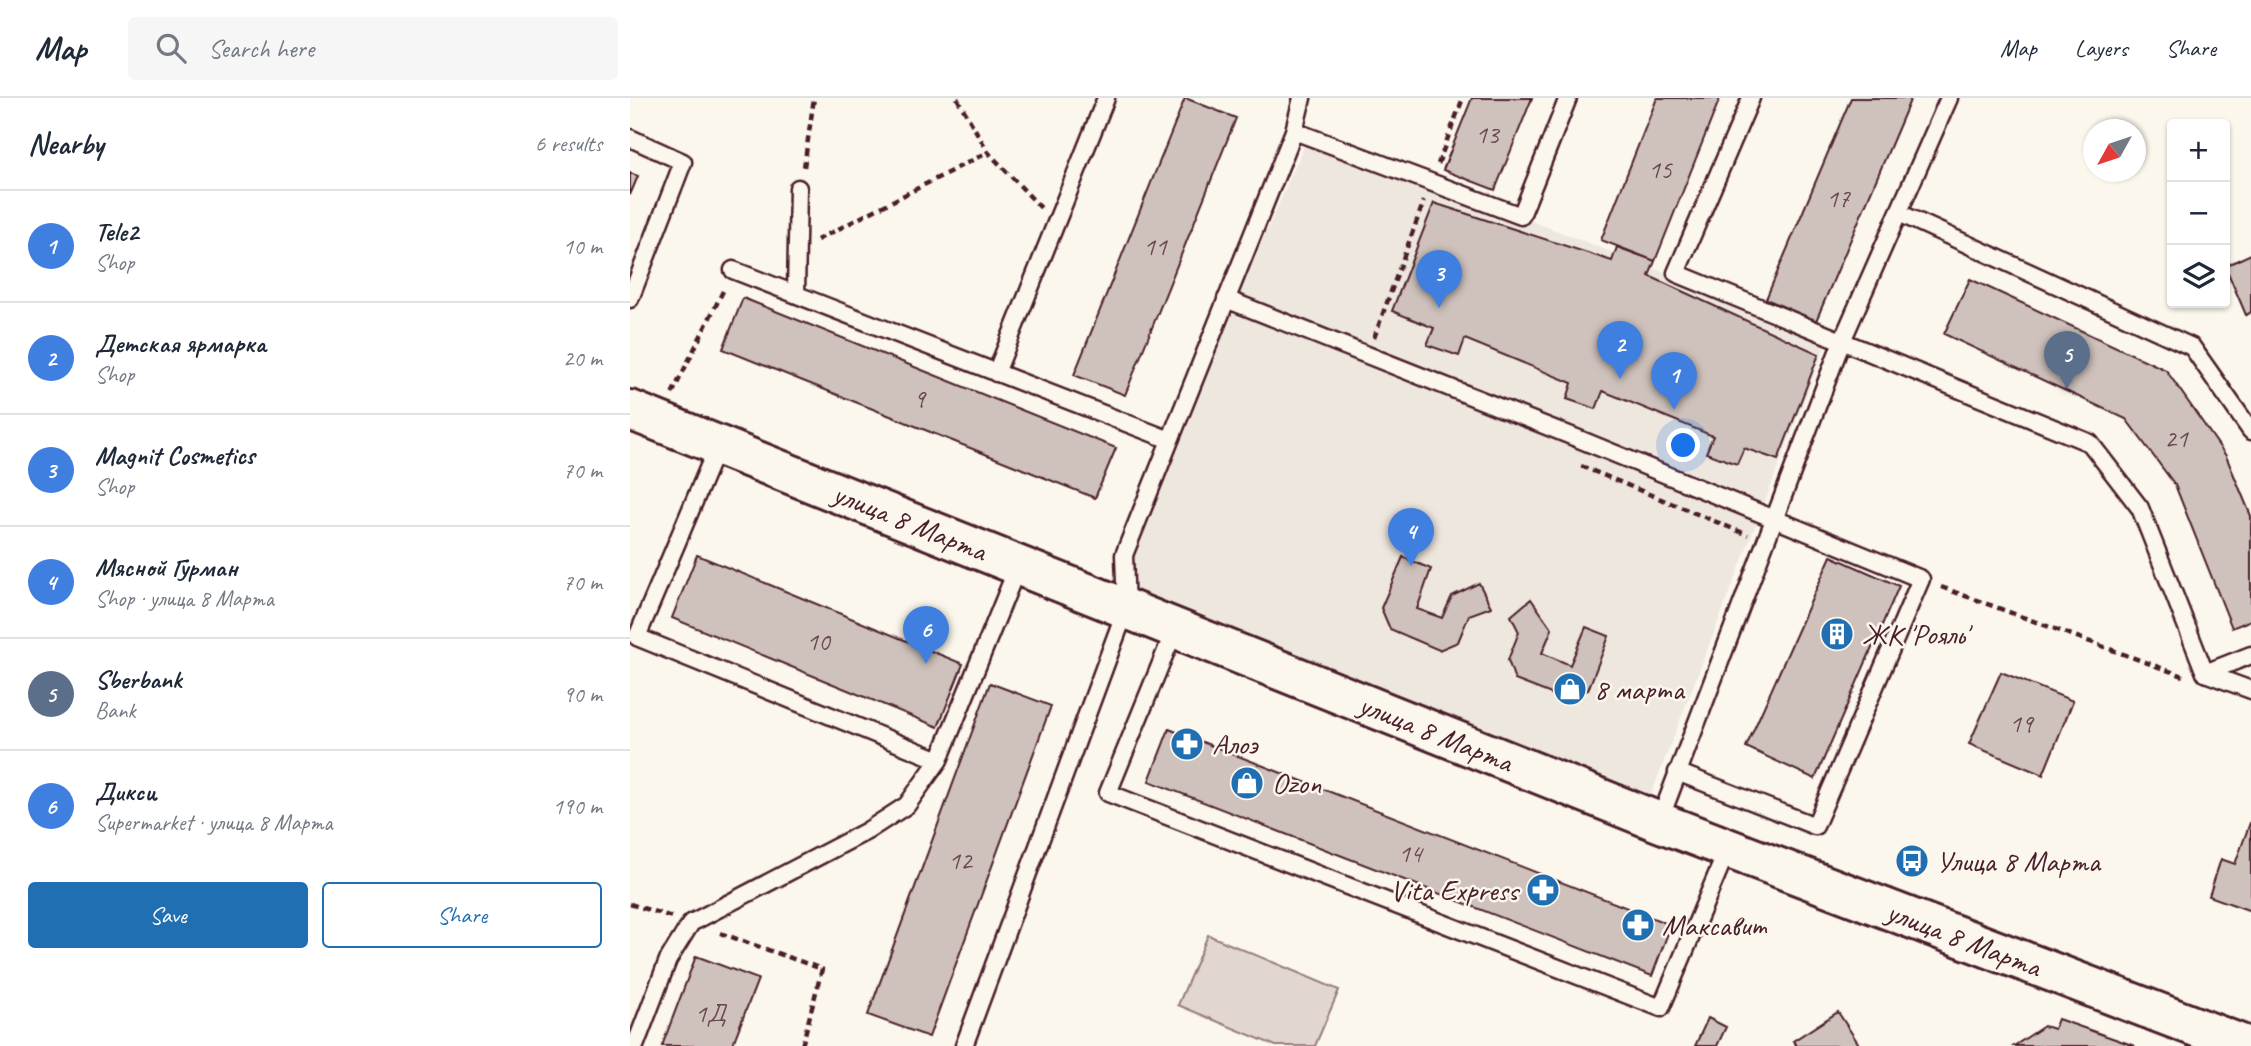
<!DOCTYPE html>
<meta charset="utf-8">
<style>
body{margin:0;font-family:Caveat,sans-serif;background:#f6f6f7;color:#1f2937}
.controls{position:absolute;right:21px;top:21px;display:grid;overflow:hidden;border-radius:7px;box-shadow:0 2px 5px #0004}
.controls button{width:63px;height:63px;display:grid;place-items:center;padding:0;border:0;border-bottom:2px solid #e0e1e3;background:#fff;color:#1f2937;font:35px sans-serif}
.compass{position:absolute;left:1453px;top:21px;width:63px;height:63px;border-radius:50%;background:#fff;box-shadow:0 2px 5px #0004;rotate:230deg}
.you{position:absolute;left:1054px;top:348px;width:24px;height:24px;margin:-18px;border:5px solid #fff;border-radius:50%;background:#1a73e8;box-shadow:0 0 0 10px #1a73e833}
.badge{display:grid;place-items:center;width:46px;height:46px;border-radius:50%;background:#1f6fb2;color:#fff;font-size:23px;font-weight:700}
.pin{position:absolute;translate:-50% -58px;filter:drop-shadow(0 2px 4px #0008)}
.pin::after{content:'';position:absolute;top:37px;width:24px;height:21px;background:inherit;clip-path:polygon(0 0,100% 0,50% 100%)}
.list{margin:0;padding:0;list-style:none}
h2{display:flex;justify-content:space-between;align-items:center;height:91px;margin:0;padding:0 28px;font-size:30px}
h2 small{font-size:23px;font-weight:400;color:#747a83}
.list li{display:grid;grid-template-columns:46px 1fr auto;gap:21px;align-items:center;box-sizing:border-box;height:112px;padding:0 28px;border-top:2px solid #e0e1e3}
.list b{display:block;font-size:26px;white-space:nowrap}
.list p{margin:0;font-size:23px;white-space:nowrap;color:#747a83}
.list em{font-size:23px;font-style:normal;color:#747a83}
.actions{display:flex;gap:14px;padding:21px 28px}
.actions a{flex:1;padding:16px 0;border:2px solid #1f6fb2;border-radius:7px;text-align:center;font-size:24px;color:#1f6fb2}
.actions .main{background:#1f6fb2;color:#fff}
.icon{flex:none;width:38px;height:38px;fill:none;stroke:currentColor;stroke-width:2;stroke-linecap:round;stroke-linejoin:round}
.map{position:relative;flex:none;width:1621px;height:948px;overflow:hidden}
header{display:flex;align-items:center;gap:42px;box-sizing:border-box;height:98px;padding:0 35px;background:#fff;border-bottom:2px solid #e0e1e3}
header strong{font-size:33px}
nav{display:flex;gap:38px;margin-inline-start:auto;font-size:24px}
.search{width:490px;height:63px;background:#f6f6f7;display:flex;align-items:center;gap:18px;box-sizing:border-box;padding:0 24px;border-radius:7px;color:#747a83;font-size:26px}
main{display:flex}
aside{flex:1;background:#fff}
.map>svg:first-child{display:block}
.built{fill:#eee7de}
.green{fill:#e2d7d0;stroke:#967b7e;stroke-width:2}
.building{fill:#cfc2bc;stroke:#4a1f2b;stroke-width:2}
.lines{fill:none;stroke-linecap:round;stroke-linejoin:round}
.service-casing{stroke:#4a1f2b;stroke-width:21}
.tertiary-casing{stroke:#4a1f2b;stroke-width:44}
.path{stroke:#4a1f2b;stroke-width:4.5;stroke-dasharray:7 5;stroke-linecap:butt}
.service{stroke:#fbf7ec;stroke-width:16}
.tertiary{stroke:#fbf7ec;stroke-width:38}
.labels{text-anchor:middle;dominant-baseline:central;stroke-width:5;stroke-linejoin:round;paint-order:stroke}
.number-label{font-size:26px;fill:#6b484f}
.street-label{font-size:30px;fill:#4a1f2b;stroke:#fbf7ec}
.poi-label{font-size:30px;fill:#4a1f2b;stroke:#fbf7ec;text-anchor:start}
</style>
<header>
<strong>Map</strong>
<div class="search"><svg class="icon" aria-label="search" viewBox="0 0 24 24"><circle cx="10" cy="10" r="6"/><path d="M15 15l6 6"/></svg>Search here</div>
<nav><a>Map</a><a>Layers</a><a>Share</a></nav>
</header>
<main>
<aside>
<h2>Nearby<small>6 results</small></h2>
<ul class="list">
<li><span class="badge" style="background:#3f7fe0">1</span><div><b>Tele2</b><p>Shop</p></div><em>10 m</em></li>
<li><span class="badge" style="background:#3f7fe0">2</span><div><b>Детская ярмарка</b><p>Shop</p></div><em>20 m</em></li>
<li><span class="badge" style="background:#3f7fe0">3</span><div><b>Magnit Cosmetics</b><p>Shop</p></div><em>70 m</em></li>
<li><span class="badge" style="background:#3f7fe0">4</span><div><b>Мясной Гурман</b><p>Shop · улица 8 Марта</p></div><em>70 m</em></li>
<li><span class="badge" style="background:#5c6f8a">5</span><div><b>Sberbank</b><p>Bank</p></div><em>90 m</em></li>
<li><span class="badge" style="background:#3f7fe0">6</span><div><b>Дикси</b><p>Supermarket · улица 8 Марта</p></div><em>190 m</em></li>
</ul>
<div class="actions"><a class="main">Save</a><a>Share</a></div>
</aside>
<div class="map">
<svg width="1621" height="948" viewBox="0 0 1621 948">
<rect width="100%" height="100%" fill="#fbf7ec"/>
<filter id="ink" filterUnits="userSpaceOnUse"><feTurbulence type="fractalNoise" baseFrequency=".0143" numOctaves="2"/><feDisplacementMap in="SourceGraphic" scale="14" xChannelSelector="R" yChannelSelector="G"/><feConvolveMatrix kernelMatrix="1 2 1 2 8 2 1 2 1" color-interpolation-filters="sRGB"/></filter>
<g filter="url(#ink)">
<path class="built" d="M679,37L1199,238L1016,710L509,509L501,439Z"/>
<path class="green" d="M578,837L709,892L685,948H646L548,907Z"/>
<path class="building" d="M555,0L606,20L495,297L444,277Z
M842,0H902L865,92L813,72Z
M1027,0H1090L1025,163L971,142Z
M1221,0H1281L1186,223L1136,201Z
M0,75L8,78L0,97Z
M804,105L982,163L987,149L1025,163L1019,178L1189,256L1148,362L1114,350L1107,366L1076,355L1083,338L973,293L966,311L937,301L942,285L835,241L829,258L797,247L804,230L762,213Z
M1621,156V214L1616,217L1595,168Z
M1340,181L1536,272L1596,358L1621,418V522L1602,530L1545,387L1496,321L1314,236Z
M113,200L486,350L465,400L93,251Z
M67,457L333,566L308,629L42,520Z
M1201,458L1269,488L1185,681L1116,649Z
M773,459L801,471L787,511L812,520L822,498L849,485L861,509L839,517L828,544L809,552L760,531L751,510Z
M901,501L922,531L912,555L940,567L956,529L979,538L958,592L934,601L885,582L878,562L889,534L881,518Z
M1371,574L1443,603L1413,677L1339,646Z
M360,585L421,608L299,939L238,917Z
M539,631L1041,827L1022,878L519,683Z
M1621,722V813L1579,798L1591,761L1605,766Z
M66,858L128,881L102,948H32Z
M1208,914L1230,948H1167L1163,943Z
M1078,920L1096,929L1087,948H1065Z
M1428,921L1505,948H1384L1414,928L1424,931Z"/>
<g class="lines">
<defs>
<path id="service" d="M1121,0L1046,175L1460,345L1510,410L1575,575L1621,557
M664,33L891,118L938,0
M0,40L53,64L0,201
M1269,115L1562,249L1621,333
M103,172L540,342
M166,196L168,90
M596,201L944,339L1291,481L1185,728L1047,674
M366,275L476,0
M88,347L7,539L309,662
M545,531L478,695L1031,910L1098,750
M1575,575L1621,592
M1029,724L1212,243L1319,0
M5,948L38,862L61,825L237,733L277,707L309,662L388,468
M334,948L496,511L494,457L664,33L672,0"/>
<path id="tertiary" d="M0,312L1029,724L1616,948"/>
</defs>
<use href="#service" class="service-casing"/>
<use href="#tertiary" class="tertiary-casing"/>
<path class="path" d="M327,0L358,54L411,110
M808,66L833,0
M174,69L184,0
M187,142L358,54
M744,240L794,103
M42,296L94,191
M951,368L1118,437
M1311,489L1553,578
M0,806L42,819
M90,835L192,871L172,948"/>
<use href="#service" class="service"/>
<use href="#tertiary" class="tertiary"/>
</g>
</g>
<defs>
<symbol id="building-disc" viewBox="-11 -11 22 22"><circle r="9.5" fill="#1f6fb2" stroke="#fbf7ec"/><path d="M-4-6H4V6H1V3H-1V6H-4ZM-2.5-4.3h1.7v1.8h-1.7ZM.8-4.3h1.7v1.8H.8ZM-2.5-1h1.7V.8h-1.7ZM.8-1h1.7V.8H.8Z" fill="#fff"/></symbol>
<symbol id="shop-disc" viewBox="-11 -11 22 22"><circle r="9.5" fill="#1f6fb2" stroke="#fbf7ec"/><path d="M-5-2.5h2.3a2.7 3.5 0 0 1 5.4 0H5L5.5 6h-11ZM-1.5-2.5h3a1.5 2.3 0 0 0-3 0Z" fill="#fff"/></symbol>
<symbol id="pharmacy-disc" viewBox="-11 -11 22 22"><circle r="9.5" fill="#1f6fb2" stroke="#fbf7ec"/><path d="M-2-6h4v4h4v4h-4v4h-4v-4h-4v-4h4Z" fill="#fff"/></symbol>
<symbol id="bus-disc" viewBox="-11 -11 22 22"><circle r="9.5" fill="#1f6fb2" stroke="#fbf7ec"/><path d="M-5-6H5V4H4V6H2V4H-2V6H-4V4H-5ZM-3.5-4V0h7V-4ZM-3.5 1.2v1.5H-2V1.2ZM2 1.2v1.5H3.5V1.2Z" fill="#fff"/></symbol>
</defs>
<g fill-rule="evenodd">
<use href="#building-disc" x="1188" y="517" width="38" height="38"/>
<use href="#shop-disc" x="921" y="572" width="38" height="38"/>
<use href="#pharmacy-disc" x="538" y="627" width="38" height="38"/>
<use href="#shop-disc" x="598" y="666" width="38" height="38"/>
<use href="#bus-disc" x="1263" y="744" width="38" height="38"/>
<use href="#pharmacy-disc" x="894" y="773" width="38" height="38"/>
<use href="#pharmacy-disc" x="989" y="808" width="38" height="38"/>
</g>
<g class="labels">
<g class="number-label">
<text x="857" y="36">13</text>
<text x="1030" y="71">15</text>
<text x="1208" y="100">17</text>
<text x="525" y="148">11</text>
<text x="289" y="300">9</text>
<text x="1546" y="340">21</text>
<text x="188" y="543">10</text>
<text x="1391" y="625">19</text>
<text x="780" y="755">14</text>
<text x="330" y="762">12</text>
<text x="80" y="915">1Д</text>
</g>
<g class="street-label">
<text transform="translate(280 424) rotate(22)">улица 8 Марта</text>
<text transform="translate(806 635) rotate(22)">улица 8 Марта</text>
<text transform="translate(1334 841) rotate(21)">улица 8 Марта</text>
</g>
<g class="poi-label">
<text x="1232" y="536">ЖК 'Рояль'</text>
<text x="964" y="591">8 марта</text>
<text x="582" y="646">Алоэ</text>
<text x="642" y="685">Ozon</text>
<text x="1306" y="763">Улица 8 Марта</text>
<text x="888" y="792" text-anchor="end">Vita Express</text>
<text x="1032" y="827">Максавит</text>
</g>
</g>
</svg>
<div class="controls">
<button>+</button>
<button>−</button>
<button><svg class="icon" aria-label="layers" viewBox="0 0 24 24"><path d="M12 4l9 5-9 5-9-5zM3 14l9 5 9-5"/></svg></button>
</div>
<svg class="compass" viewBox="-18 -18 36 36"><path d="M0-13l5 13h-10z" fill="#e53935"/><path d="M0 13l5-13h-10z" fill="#747a83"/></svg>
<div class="you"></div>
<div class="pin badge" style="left:1044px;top:312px;background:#3f7fe0">1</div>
<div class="pin badge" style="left:990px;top:281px;background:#3f7fe0">2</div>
<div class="pin badge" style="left:809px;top:210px;background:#3f7fe0">3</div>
<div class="pin badge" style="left:781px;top:468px;background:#3f7fe0">4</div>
<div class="pin badge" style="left:1437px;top:291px;background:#5c6f8a">5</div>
<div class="pin badge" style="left:296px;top:566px;background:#3f7fe0">6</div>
</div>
</main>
